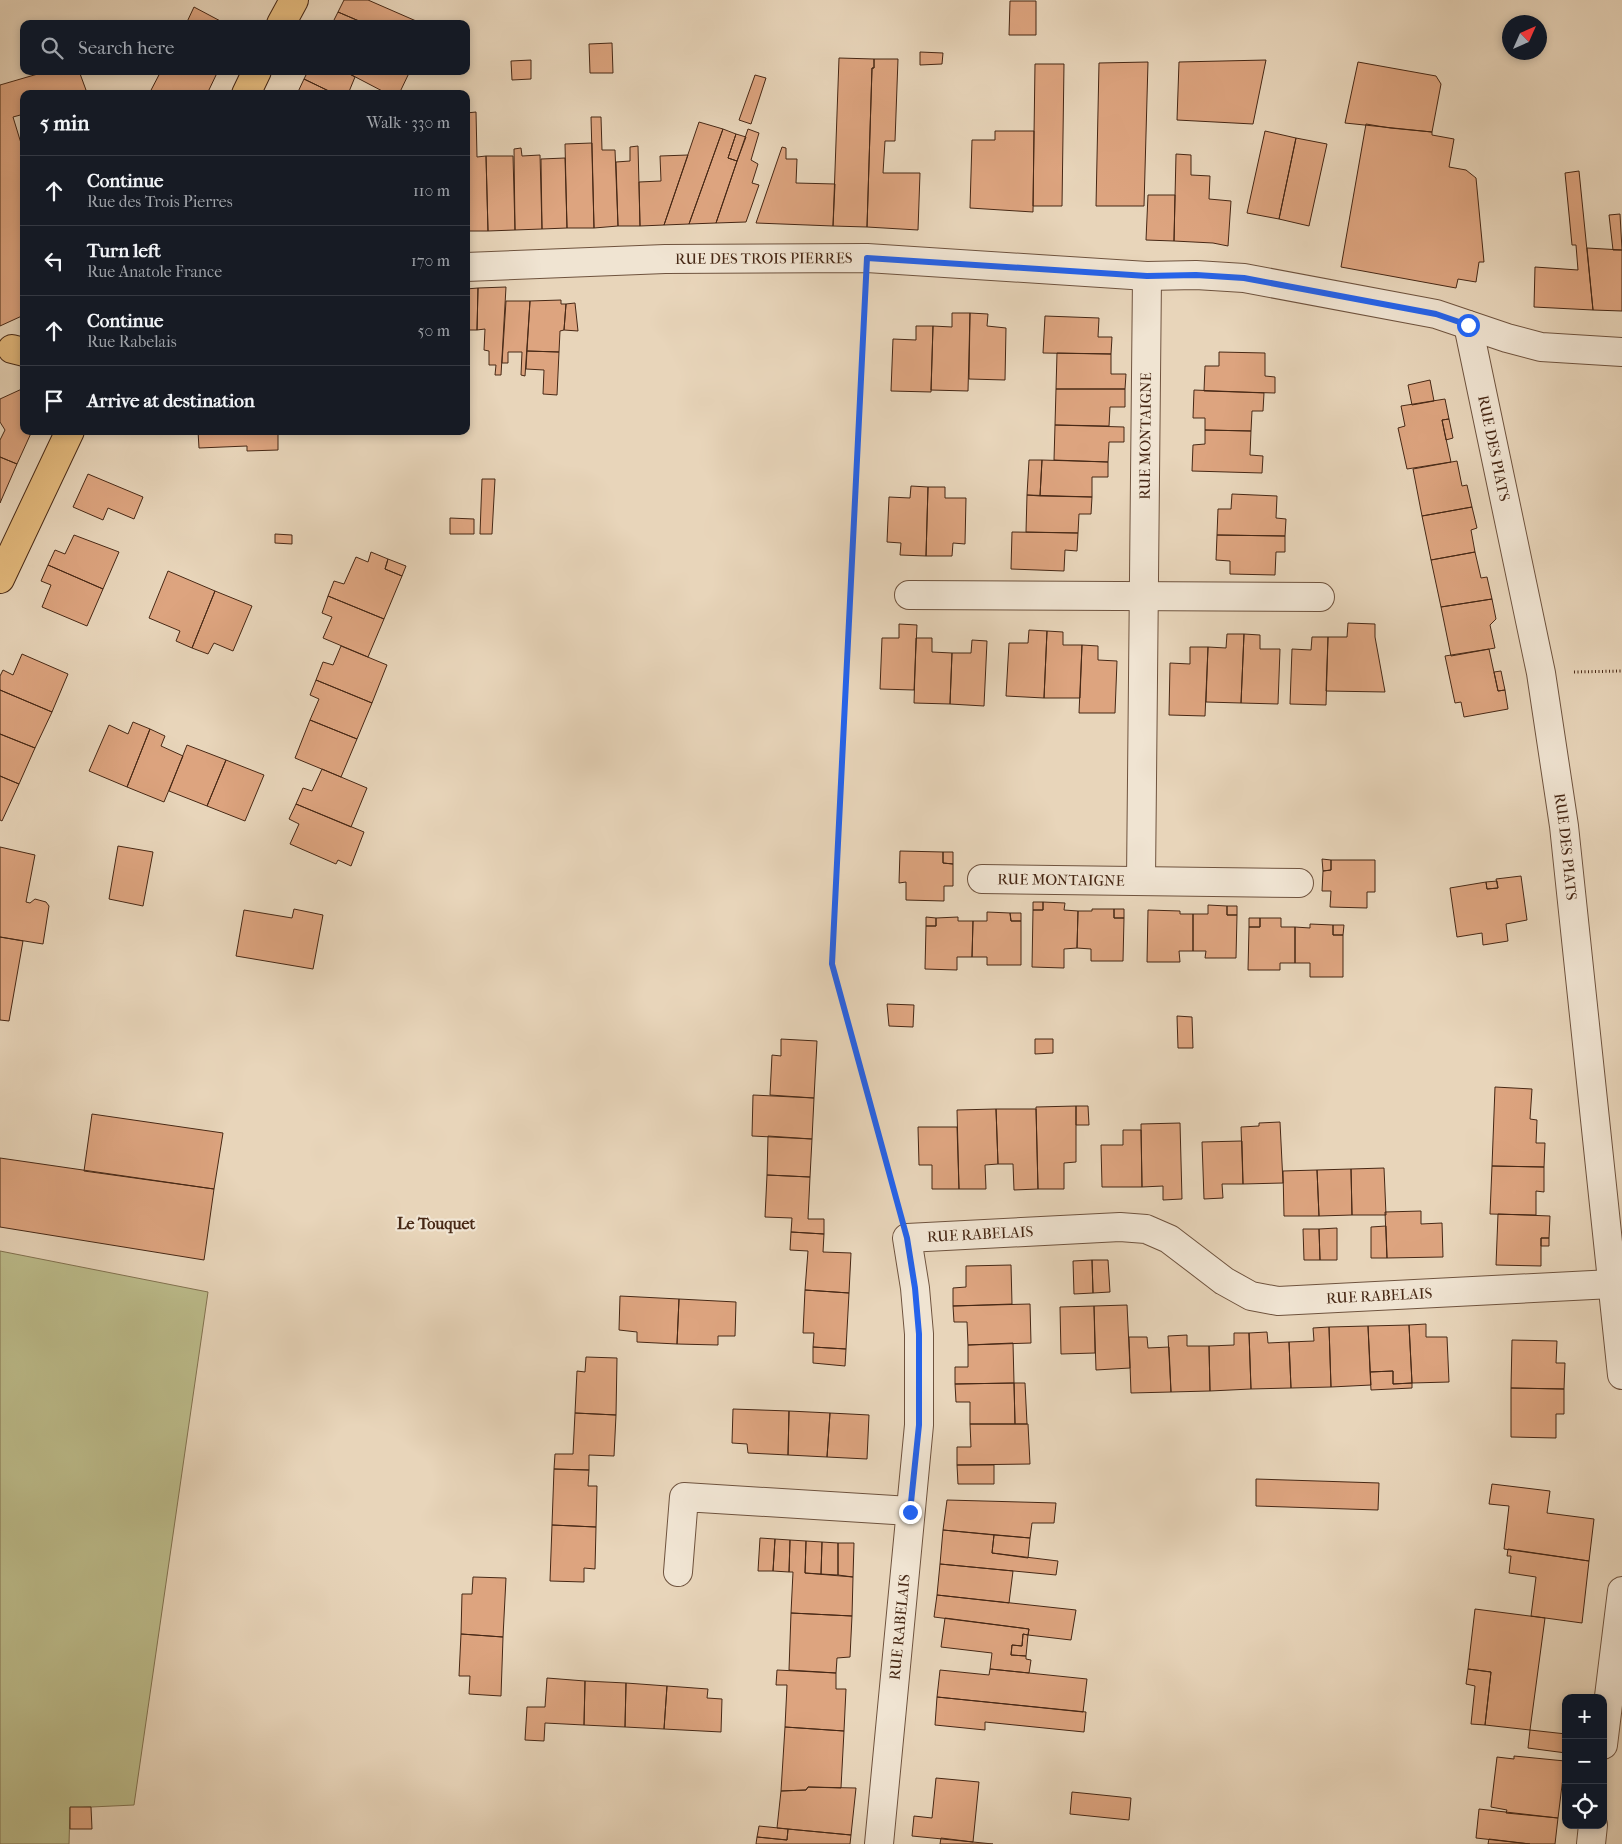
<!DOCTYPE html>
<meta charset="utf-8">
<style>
body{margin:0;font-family:"IM FELL French Canon",serif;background:#20242c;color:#f1f3f6}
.controls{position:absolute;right:15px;bottom:15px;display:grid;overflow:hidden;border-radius:10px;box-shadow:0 2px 8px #0003}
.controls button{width:45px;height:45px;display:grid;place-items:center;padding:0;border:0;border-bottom:1px solid #363941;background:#171b24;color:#f1f3f6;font:25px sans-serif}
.compass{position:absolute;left:1502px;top:15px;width:45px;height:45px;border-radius:50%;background:#171b24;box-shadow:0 2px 8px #0003;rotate:45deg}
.stop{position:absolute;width:15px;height:15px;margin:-11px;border:4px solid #2563eb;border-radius:50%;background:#fff}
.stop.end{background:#2563eb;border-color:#fff;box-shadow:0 1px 5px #0008}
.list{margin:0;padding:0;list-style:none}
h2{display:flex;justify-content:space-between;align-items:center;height:65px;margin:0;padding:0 20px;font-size:21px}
h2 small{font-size:16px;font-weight:400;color:#9ea1a6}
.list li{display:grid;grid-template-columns:32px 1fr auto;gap:15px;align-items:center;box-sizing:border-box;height:70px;padding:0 20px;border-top:1px solid #363941}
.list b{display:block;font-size:19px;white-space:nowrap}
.list p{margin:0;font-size:16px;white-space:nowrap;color:#9ea1a6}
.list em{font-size:16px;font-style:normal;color:#9ea1a6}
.icon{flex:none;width:28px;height:28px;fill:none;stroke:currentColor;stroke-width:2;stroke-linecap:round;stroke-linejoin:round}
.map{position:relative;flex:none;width:1622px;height:1844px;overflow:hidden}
.search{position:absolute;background:#171b24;box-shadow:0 2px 8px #0003;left:20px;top:20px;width:450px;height:55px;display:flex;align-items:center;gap:12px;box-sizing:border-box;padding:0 18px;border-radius:10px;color:#9ea1a6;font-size:19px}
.panel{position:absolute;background:#171b24;box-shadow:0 2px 8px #0003;left:20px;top:90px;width:450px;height:345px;border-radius:10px}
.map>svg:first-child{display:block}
.green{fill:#bcbc8b;stroke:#827250}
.building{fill:#dda47f;stroke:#472815}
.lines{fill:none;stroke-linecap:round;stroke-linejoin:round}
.minor-casing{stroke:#6f533e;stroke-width:30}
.tertiary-casing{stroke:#6f533e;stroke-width:30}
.primary-casing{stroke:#472815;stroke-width:30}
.path{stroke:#472815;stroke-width:3;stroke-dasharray:1 2.5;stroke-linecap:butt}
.minor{stroke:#f0e4d2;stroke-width:28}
.tertiary{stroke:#f0e4d2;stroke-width:28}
.primary{stroke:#e4ba7d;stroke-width:28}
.route{stroke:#2563eb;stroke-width:6}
.labels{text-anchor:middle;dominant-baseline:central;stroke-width:4.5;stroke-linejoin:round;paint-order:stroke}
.street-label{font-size:15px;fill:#472815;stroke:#f0e4d2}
.neighbourhood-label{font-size:16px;font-weight:bold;fill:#472815;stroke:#f0e4d2}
</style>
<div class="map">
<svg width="1622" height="1844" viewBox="0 0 1622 1844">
<rect width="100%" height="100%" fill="#e8d5ba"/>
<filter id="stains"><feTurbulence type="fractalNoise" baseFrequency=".004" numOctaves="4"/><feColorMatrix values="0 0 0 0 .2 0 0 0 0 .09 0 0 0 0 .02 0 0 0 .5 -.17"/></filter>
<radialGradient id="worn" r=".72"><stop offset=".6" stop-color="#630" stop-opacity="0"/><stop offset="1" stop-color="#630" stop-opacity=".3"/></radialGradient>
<path class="green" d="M0,1251L208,1292L134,1805L70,1808L69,1844H0Z"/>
<path class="building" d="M344,0H368L423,24H366L338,12Z
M1010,1H1036V35H1009Z
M194,7L226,24H186Z
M338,12L366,24H332Z
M612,43L613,73H590L589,44Z
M920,52L943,53L942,64L920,65Z
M839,58L874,59V68H872L867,227L833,226Z
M874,59H898L895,141H885L883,173H920L918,230L867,227L872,68H874Z
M531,60V79L512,80L511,61Z
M1266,60L1253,124L1177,120L1179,62Z
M1148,62L1144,206H1096L1099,63Z
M1358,62L1436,76L1441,84L1432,132L1345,123Z
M1035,64H1064L1062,206H1033Z
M48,71H79L86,90L76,94H24V114L13,117L24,153V315L0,326V85Z
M161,71H218L207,94H149Z
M308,71H344L355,77L348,94H335L304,79Z
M344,71H410L399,94H388Z
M755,75L766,78L751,124L739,120Z
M304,79L335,94H297Z
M476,112L477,157L486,156L488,231H466V113Z
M591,117H601L602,150H615L618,226L594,228Z
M699,122L723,129L689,224L664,225Z
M1366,124L1390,128L1432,132V135L1454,139L1449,167L1466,170L1476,178L1484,262H1479L1476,282L1458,279L1456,288L1341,267Z
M723,129L736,134L728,158L737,161L716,223L689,224Z
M748,129L759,133L751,160L758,164L752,183L759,185L746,222L716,223Z
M995,131H1034L1033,212L970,208L972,140H995Z
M1265,131L1296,138L1279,219L1247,213Z
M736,134L746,137L737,161L728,158Z
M1296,138L1327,144L1309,226L1279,219Z
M592,143L594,228H567L565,144Z
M638,146L640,226H618L616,162L630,161V147Z
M782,147L786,148V159H797L796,183L835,184L833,226L756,223Z
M521,148L522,156L540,155L542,229L515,230L514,149Z
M1176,154L1191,155V175L1210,176L1209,199L1231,201L1228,246L1213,243L1174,241Z
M688,155L664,225L640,226L639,182L661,181L660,156Z
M486,156H513L515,230L488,231Z
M565,158L567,228L542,229L541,159Z
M1579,171L1593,310L1534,307L1535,267L1578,270L1576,245H1572L1565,173Z
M1148,195H1175L1174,241L1146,240Z
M1620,214L1622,250H1613L1609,215Z
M1587,248L1622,250V311L1593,310Z
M506,287L501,375H495L496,365H489V351L484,350L485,329L477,330L478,288Z
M478,288L477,330H466V289Z
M561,300V304H566L564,330L560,331L559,352L527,351L530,301Z
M506,301H530L525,376L521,375L522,352H508V363H502Z
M575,303L578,331L564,330L566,304Z
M952,313H970L968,391L931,390L933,326L952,327Z
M970,313L988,314L987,326L1006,328L1005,380L969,379Z
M1045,316L1099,318L1098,337H1112L1111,354L1043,353Z
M916,326H933L931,392L891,391L893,339L916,340Z
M527,351L559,352L557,395L543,394L544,370L526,369Z
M1219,352L1265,353V376L1275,377V393L1204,391L1205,366H1219Z
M1057,353L1111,354V374H1126L1125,389H1056Z
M1430,380L1434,401L1412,405L1408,385Z
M24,388V431H32L17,464L0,457V440L5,430L0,422V399Z
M1056,389H1125V407H1110L1109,426L1055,425Z
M1194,390L1264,393L1263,411H1252L1251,431L1205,430V418H1193Z
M1445,399L1449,419L1442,420L1451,462L1407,469L1398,428L1405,426L1401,406Z
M1449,419L1453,438L1446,440L1442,420Z
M1055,425L1124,427V442H1109L1108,462L1054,460Z
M1205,430L1251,431L1250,455L1263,456L1262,473L1192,471L1193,445L1205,444Z
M198,431H278V450L247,451V446L199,448Z
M0,457L17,464L0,503Z
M1029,460H1042L1040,496L1027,495Z
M1042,460L1108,462V477H1092V497L1040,496Z
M1457,461L1462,486L1467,485L1472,507L1422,516L1413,469Z
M88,474L143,497L134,519L108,508L103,520L73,507Z
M482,479H495L492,534H480Z
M911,486L928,487L926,556L900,555L901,543L887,542L889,497L910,498Z
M928,487H945V498H966L965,544L953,543L952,556H926Z
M1232,494L1277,496L1276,518L1286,519L1285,536L1217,535L1218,509H1231Z
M1027,495L1092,497L1091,514H1079L1078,533L1026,532Z
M1472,507L1477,528L1471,530L1475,552L1431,560L1422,516Z
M450,518L474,519V534H450Z
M1012,532L1078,533L1077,551L1065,550L1064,571L1011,569Z
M275,534L292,535V544L275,543Z
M74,535L119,552L103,589L48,565L55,550L65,554Z
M1217,535L1285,536V552H1276L1275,575L1230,574V561L1216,560Z
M371,552L388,559L385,569L402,576L384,619L328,596L334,581L344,584L356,557L368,562Z
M1475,552L1481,578L1487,577L1492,599L1441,607L1431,560Z
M388,559L406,566L402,576L385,569Z
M48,565L103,589L87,626L42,607L51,585L41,581Z
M168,571L215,591L192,648L176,641L180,631L149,618Z
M215,591L252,606L233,651L214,643L208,654L192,648Z
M328,596L384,619L368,657L323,638L332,617L322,613Z
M1492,599L1496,619L1490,625L1495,648L1451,656L1441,607Z
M1348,623L1375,624V637L1385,692L1326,691L1328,637H1347Z
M899,624L917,625L914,690L880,689L882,638H899Z
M1029,630L1047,631L1044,698L1006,696L1009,643H1028Z
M1047,631L1063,632V645H1082L1080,698H1044Z
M1227,634H1244L1241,703L1206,702L1208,647L1226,648Z
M1244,634L1260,635V649H1280L1278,704L1241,703Z
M1312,637H1328L1326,705L1290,704L1292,649L1311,650Z
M916,638H932V652L952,653L950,704L914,703Z
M972,640L987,641L984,706L950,704L952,653H971Z
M1082,645L1098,646V660L1117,661L1115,713H1079Z
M341,646L387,665L372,703L316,680L323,662L333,665Z
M1190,647H1208L1205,716L1169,715L1170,663L1190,664Z
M1489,649L1498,691L1505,690L1508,709L1464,717L1461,702L1455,703L1445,656Z
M22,654L68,674L52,712L0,690V676L3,670L13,675Z
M1501,671L1505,690L1498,691L1494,672Z
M316,680L372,703L357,739L310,720L319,699L310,695Z
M0,690L52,712L35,748L0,734Z
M310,720L357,739L341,777L295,758Z
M133,722L150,729L127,787L89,771L109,725L128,734Z
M150,729L165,736L161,746L183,756L164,802L127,787Z
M0,734L35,748L19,784L0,776Z
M187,745L226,760L207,806L169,791Z
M226,760L264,775L245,821L207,806Z
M322,769L367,788L351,827L296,804L303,788L312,791Z
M0,776L19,784L2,821L0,820Z
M296,804L364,832L351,866L338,860L336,864L290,844L299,824L289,819Z
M118,846L153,852L143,906L109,899Z
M0,847L35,855L26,902L30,903L35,899L46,902L49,906L43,944L0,937Z
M900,851L943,852V863L953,864V886H944V901L906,900V882L899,883Z
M943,852H953V864L943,863Z
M1322,859L1331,860V870L1323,871Z
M1331,860H1375V892H1367V908L1330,907L1331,891H1322L1323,871L1331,870Z
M1521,876L1527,920L1506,924L1508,941L1483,945L1482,933L1457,937L1450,888L1486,882L1487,889L1498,888L1496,879Z
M1497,881L1498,888L1487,889L1486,882Z
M1033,902H1043V910H1033Z
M1043,902L1065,903L1064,910L1078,911L1077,948L1064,949V968L1032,967L1033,910H1043Z
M1208,905L1227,906V915H1237L1236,958H1205L1206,951H1193V914H1208Z
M1227,906H1237V915H1227Z
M294,909L323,915L313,969L236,956L244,910L292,918Z
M1092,909H1114V918H1124L1123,961H1091V949L1077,948L1078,911H1092Z
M1114,909H1124V918H1114Z
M1148,910L1180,911V914H1193V951H1179L1180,962H1147Z
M987,912L1010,913L1011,921H1021V965H987V957H972L973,921H987Z
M1010,913H1021V921H1011Z
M926,917L936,918V926H926Z
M958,917V921H973L972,957H957V970L925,969L926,926H936V918Z
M1249,918H1260V927H1249Z
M1260,918H1281V927H1295V963H1280V970H1248L1249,927H1260Z
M1310,924L1333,925V935H1343V977H1310V963H1295V927L1310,928Z
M1333,925H1344L1343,935H1333Z
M0,937L23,941L9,1021L0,1020Z
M887,1004L914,1005L913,1027L889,1026Z
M1177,1016L1192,1017L1193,1048H1178Z
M781,1039L817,1041L814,1098L770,1095L772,1055L781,1056Z
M1035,1039H1053V1053L1035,1054Z
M1495,1087L1532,1089L1530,1119L1537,1120L1536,1143H1545L1544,1167L1492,1166Z
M753,1095L814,1098L812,1139L752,1136Z
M1076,1106H1088L1089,1125H1076Z
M1076,1106V1162L1064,1163V1189H1038L1036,1107Z
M996,1109H1036L1038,1189L1014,1190L1013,1164H998Z
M996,1109L998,1164L985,1165L986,1189H959L957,1110Z
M92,1114L223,1133L214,1189L84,1171Z
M1280,1122L1283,1183L1243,1184L1241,1127L1259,1126V1123Z
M1180,1123L1182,1199L1163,1200V1186L1142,1187L1141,1124Z
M918,1127H957L959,1189H932V1165H919Z
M1123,1130H1141L1142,1187H1102L1101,1145H1123Z
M768,1136L812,1139L810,1177L767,1175Z
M1242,1141L1243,1184H1222L1223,1198L1204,1199L1202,1142Z
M0,1158L214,1189L204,1260L0,1227Z
M1492,1166L1544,1167V1192L1536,1191V1215L1490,1214Z
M1384,1168L1386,1215H1352L1351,1169Z
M1351,1169L1352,1215L1319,1216L1317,1170Z
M1317,1170L1319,1216H1284L1283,1171Z
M767,1175L810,1177L808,1219H824V1234L791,1232L792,1218L765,1217Z
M1421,1211V1224L1442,1223L1443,1257L1387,1258L1385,1212Z
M1498,1214L1550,1216L1549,1238H1541V1266L1496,1265Z
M1386,1226L1387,1258H1371V1227Z
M1337,1228V1260H1320L1319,1229Z
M1303,1229H1319L1320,1260H1304Z
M791,1232L824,1234L823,1252L851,1253L849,1293L805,1290L808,1251L790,1250Z
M1541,1238H1549V1246H1541Z
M1092,1260H1108L1110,1292L1093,1293Z
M1092,1260L1093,1293L1074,1294L1073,1261Z
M1011,1265L1012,1304L953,1306V1288L966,1287V1266Z
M805,1290L849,1293L846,1349L813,1347L814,1333H803Z
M620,1296L679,1299L677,1344L637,1342V1332L619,1330Z
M679,1299L736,1302L735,1336H718V1345L677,1344Z
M1030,1304L1031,1343L968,1345L967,1322H954L953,1306Z
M1127,1305L1130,1368L1096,1370L1094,1306Z
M1094,1306L1095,1353L1061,1354L1060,1307Z
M1426,1324V1337H1447L1449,1382L1412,1383L1409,1325Z
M1409,1325L1412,1383L1393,1384V1371L1370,1372L1368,1326Z
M1368,1326L1371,1385L1331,1387L1329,1327Z
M1329,1327L1331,1387L1291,1388L1289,1342L1314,1341L1313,1328Z
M1267,1332L1268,1343L1289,1342L1291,1388L1251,1389L1249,1333Z
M1234,1333H1249L1251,1389L1210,1391L1209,1346L1234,1345Z
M1187,1335V1346H1209L1210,1391L1171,1392L1168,1336Z
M1129,1337H1147L1148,1348L1169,1347L1171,1392L1131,1393Z
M1512,1340L1557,1341L1556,1363H1565L1564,1389L1511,1388Z
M1013,1343L1014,1383L955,1384V1367H968V1345Z
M813,1347L846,1349L845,1366L813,1363Z
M586,1357L617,1358L616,1415L575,1413L577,1371L585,1372Z
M1393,1371V1384L1412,1383V1388L1371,1390L1370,1372Z
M1014,1383L1015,1424H970V1402H956L955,1384Z
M1014,1383H1025L1027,1424H1015Z
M1511,1388L1564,1389V1414H1556V1438L1511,1437Z
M733,1409L789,1411L788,1455L748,1453L747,1444L732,1443Z
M789,1411L830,1413L827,1457L788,1455Z
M575,1413L616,1415L614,1456L589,1455V1470L554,1469L555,1454H573Z
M830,1413L869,1415L867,1459L827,1457Z
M970,1424H1028L1030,1464L957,1465V1447H971Z
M957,1465H994V1484H958Z
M554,1469L589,1470L588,1486H597L596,1527L552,1525Z
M1256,1479L1379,1483L1378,1510L1256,1506Z
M1492,1484L1550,1491L1547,1513L1594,1519L1589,1561L1504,1549L1509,1506L1489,1504Z
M947,1500L1056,1503L1054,1523H1032L1030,1538L943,1530Z
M552,1525L596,1527L595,1569L584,1568V1582L550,1581Z
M943,1530L994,1535L992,1553L1058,1561L1056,1575L940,1564Z
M994,1535L1030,1538L1028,1558L992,1553Z
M760,1538L775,1539L773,1571H758Z
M775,1539L790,1540L789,1572L773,1571Z
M790,1540L806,1541L805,1573L853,1577L852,1616L791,1613L793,1572H789Z
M806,1541L822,1542L821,1574L805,1573Z
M822,1542L838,1543V1575L821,1574Z
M838,1543H854L853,1577L838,1575Z
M1508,1549L1589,1561L1582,1623L1531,1616L1536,1577L1509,1573L1511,1556H1507Z
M940,1564L1013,1571L1009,1603L937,1595Z
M473,1577L506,1578L503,1637L461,1634L462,1594H472Z
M937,1595L1076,1610L1071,1640L1028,1635L1029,1629L934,1617Z
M1475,1609L1545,1618L1530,1730L1485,1725L1491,1672L1468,1669Z
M791,1613L852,1616L850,1657L837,1658L836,1673L789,1670Z
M945,1618L1029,1629L1028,1635L1023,1634L1022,1646L1012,1645L1011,1655L1026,1656V1659L1031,1660L1029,1673L990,1669L992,1653L941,1647Z
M461,1634L503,1637L501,1696L469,1694L470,1676H459Z
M1023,1634L1028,1635L1026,1656L1011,1655L1012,1645L1022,1646Z
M990,1669L1087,1679L1083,1712L937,1697L940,1670L989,1675Z
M1468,1669L1491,1672L1485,1725L1471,1724L1475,1686L1466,1684Z
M777,1670L836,1673V1689H846L844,1731L785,1727L787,1685H776Z
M547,1678L585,1681L584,1725L545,1723L544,1741L525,1740L527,1707H545Z
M585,1681L626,1683L625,1727L584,1725Z
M626,1683L667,1686L664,1729L625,1727Z
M667,1686L708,1689L707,1698L722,1699L721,1732L664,1729Z
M937,1697L1086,1712L1084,1732L985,1722V1730L935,1725Z
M785,1727L844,1731L841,1788L808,1787L806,1790L781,1791Z
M1530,1730L1566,1734V1753L1528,1748Z
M1514,1756L1565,1761L1558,1818L1506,1813L1507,1810L1491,1807L1497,1757L1514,1759Z
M936,1778L979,1782L973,1842L912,1836L914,1816L932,1818Z
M808,1787L856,1788L851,1835L777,1828L781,1791L806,1790Z
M1072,1792L1131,1798L1129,1820L1070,1814Z
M70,1807H91L92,1829H70Z
M1479,1809L1558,1818L1555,1844H1530L1476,1838Z
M759,1826L788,1829L787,1840L757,1837Z
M788,1829L851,1835L850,1844H756L757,1837L787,1840Z
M941,1838L973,1842L993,1844H940Z
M1489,1839L1530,1844H1488Z"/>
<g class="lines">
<defs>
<g id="minor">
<path id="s1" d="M1468,325L1541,673L1564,826L1622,1375"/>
<path d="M909,595L1320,597"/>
<path id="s2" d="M982,879L1299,883"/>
<path id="s3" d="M1141,880L1147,276"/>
<path d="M678,1572L684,1497L910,1511"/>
<path d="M1603,1745L1622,1591"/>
<path id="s4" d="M879,1844L919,1425V1334L915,1288L907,1238L1120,1227L1146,1229L1169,1239L1224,1281L1251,1296L1278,1301L1612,1284"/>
<path d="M1591,1844L1593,1825"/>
</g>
<g id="tertiary">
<path id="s5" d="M466,267L665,259L867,258L1147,276L1196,275L1244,278L1436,314L1507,338L1541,347L1622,352"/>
</g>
<path id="primary" d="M281,24L294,0
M246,94L257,71
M12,349L24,352
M0,579L70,431"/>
</defs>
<use href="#minor" class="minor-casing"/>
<use href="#tertiary" class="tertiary-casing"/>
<use href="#primary" class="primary-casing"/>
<path class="path" d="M865,291L832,964L898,1205
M1574,672L1622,671"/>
<use href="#minor" class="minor"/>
<use href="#tertiary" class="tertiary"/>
<use href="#primary" class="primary"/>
</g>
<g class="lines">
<path class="route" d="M910,1512L919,1425V1334L915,1288L907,1238L832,964L867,258L1147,276L1196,275L1244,278L1436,314L1468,325"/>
</g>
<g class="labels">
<g class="street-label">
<text stroke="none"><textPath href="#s5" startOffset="298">RUE DES TROIS PIERRES</textPath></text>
<text stroke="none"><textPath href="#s3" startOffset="444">RUE MONTAIGNE</textPath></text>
<text stroke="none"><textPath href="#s1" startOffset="126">RUE DES PIATS</textPath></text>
<text stroke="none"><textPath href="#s1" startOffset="531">RUE DES PIATS</textPath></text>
<text stroke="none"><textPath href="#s2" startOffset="79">RUE MONTAIGNE</textPath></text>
<text stroke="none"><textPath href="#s4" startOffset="682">RUE RABELAIS</textPath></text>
<text stroke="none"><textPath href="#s4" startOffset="1102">RUE RABELAIS</textPath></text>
<text stroke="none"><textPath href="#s4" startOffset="218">RUE RABELAIS</textPath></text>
</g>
<g class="neighbourhood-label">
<text x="436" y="1223">Le Touquet</text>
</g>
</g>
<rect width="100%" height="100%" filter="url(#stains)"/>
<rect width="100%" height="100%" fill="url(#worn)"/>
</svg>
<div class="controls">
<button>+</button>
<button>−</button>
<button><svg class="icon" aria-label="locate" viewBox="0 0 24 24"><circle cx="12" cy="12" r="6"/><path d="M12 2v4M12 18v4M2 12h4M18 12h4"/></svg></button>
</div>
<svg class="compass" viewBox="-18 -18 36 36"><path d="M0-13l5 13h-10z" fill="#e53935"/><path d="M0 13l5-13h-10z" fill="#9ea1a6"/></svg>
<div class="stop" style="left:1468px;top:325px"></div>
<div class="stop end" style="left:910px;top:1512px"></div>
<div class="search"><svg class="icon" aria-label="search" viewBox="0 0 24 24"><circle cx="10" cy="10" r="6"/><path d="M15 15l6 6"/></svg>Search here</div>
<section class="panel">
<h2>5 min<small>Walk · 330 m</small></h2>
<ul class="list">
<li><svg class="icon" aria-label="ahead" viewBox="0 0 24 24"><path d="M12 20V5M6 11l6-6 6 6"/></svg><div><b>Continue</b><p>Rue des Trois Pierres</p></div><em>110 m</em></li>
<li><svg class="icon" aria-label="left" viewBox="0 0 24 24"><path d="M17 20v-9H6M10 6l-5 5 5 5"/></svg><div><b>Turn left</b><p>Rue Anatole France</p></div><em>170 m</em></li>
<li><svg class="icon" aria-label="ahead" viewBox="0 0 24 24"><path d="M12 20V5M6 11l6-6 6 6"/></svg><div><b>Continue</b><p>Rue Rabelais</p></div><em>50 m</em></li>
<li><svg class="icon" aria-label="arrive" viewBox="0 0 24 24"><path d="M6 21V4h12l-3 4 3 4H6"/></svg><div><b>Arrive at destination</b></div></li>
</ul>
</section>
</div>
